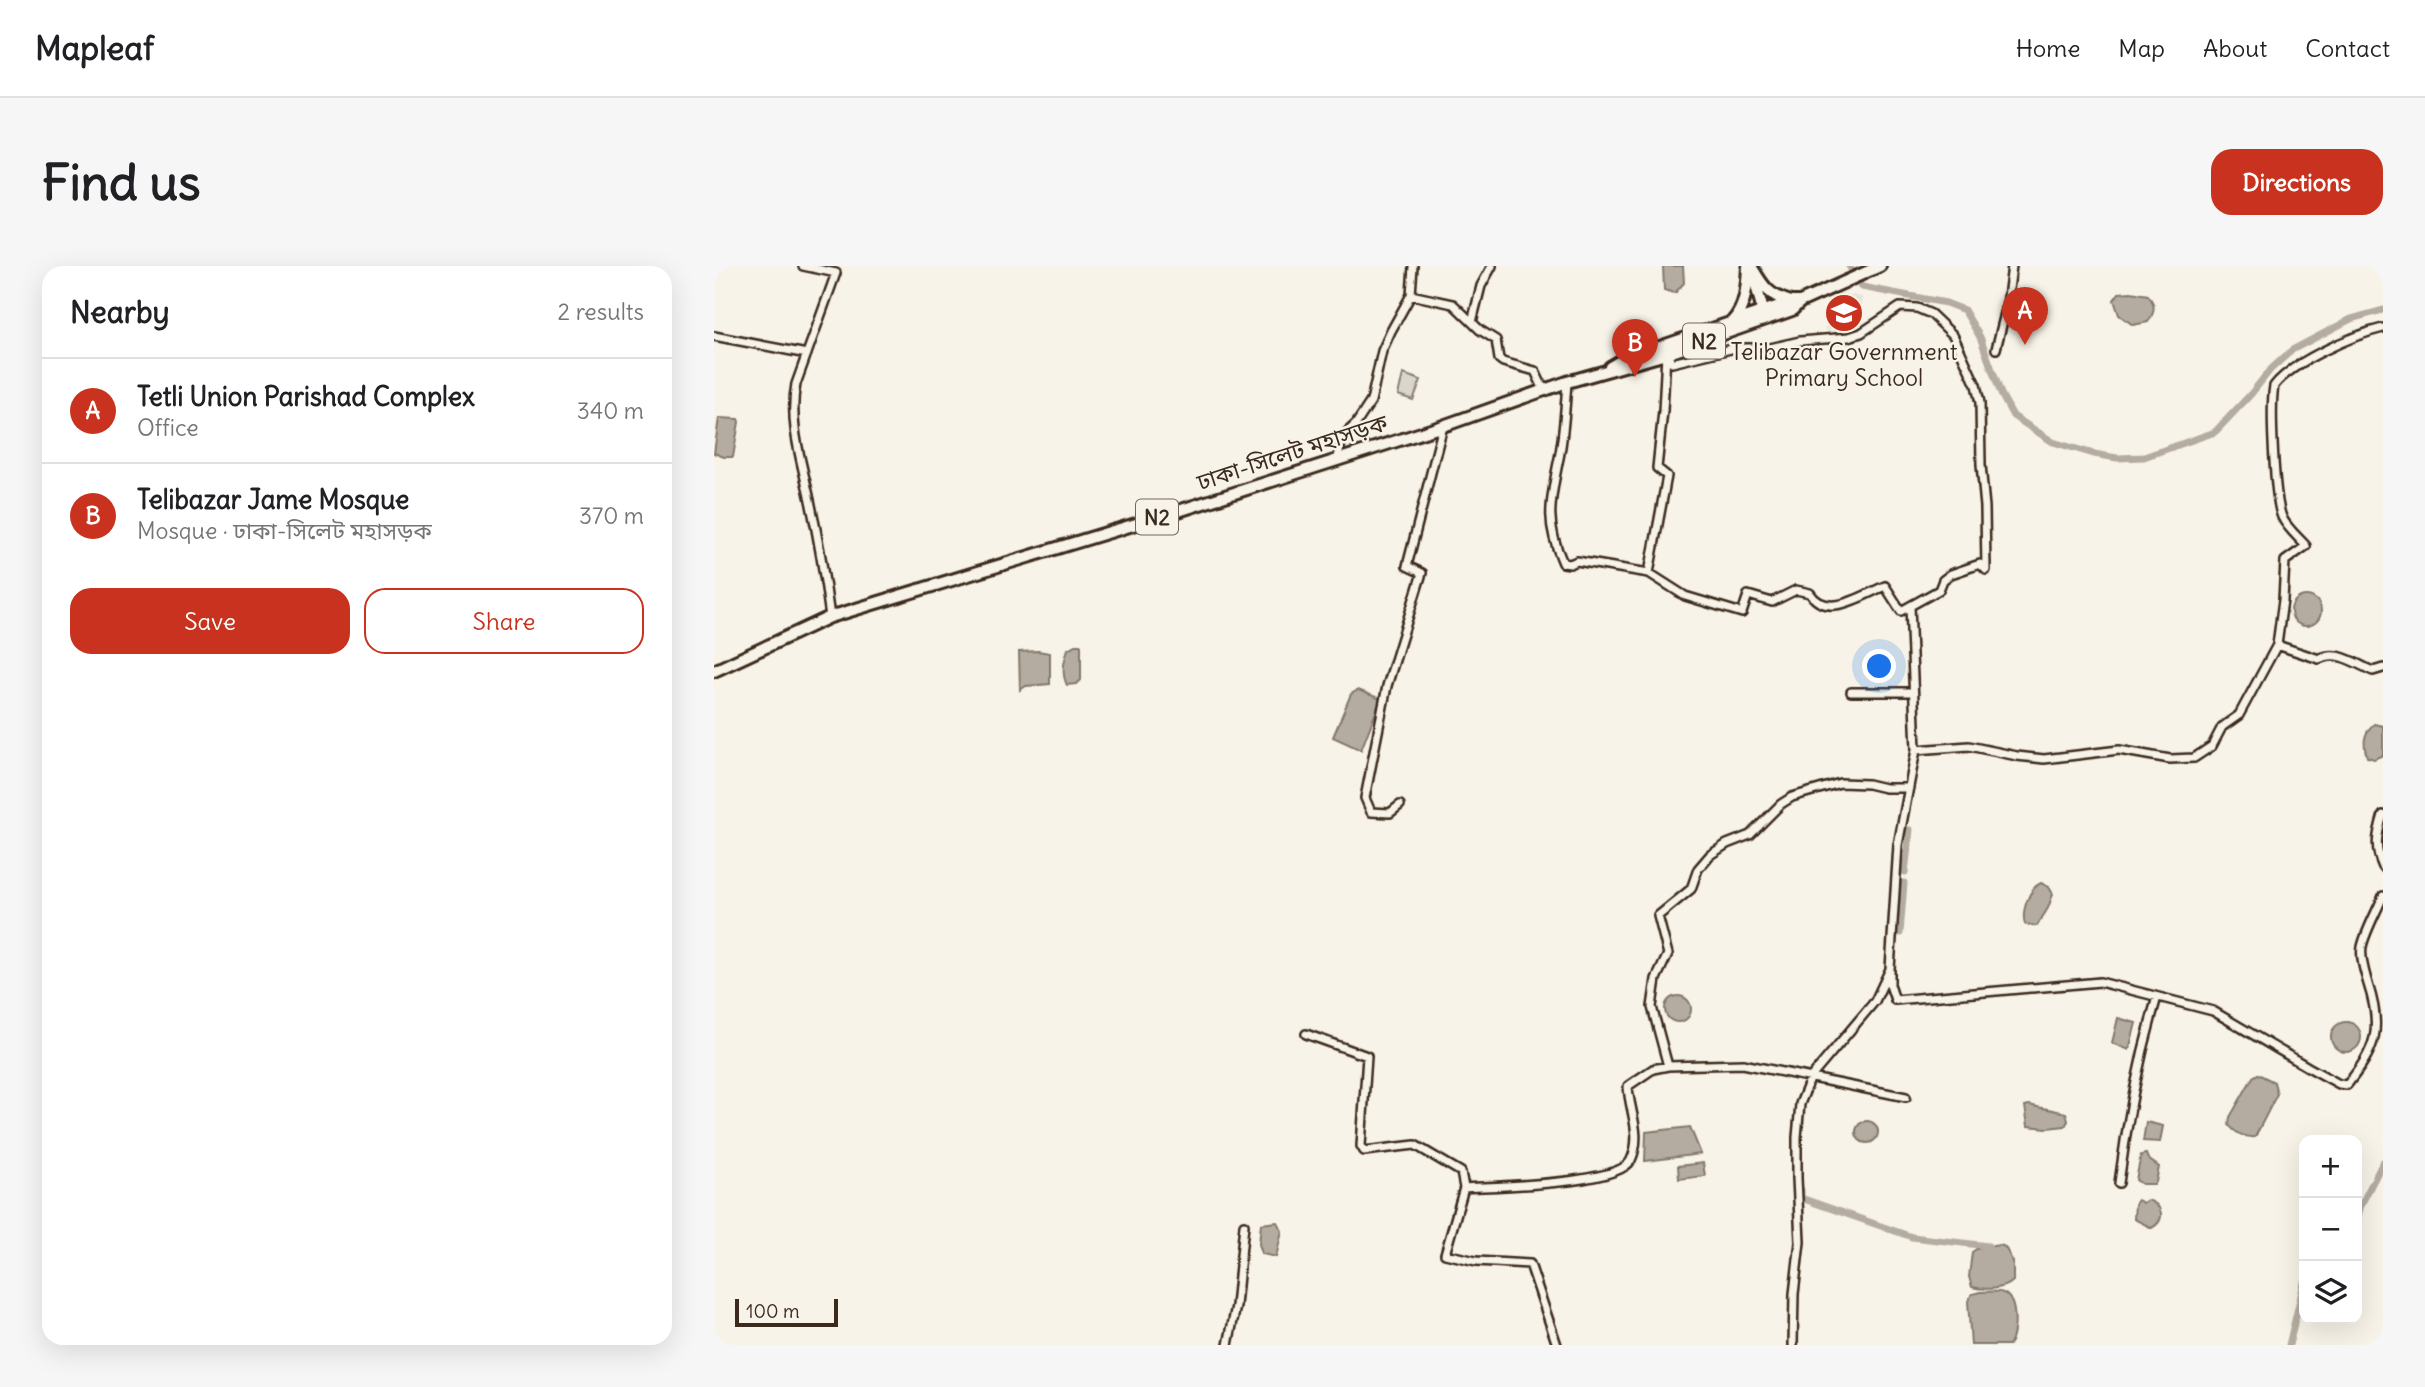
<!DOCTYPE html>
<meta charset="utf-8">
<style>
body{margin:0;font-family:Delius,"Noto Sans Bengali",sans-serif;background:#f6f6f6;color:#202124}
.controls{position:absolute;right:21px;bottom:21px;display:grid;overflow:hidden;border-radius:14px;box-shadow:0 7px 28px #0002}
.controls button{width:63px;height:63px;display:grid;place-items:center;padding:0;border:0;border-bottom:2px solid #e0e0e0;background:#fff;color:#202124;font:35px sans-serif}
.scale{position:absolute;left:21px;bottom:18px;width:103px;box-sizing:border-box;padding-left:7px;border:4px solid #3b2a1e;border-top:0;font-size:19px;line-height:24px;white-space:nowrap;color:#3b2a1e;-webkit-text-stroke:5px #f7f3e8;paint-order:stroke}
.you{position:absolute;left:1166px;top:401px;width:24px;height:24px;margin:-18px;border:5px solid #fff;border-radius:50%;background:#1a73e8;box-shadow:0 0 0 10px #1a73e833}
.badge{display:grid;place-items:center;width:46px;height:46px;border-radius:50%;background:#c8321e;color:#fff;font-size:23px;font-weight:700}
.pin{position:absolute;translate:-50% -58px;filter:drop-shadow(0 2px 4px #0008)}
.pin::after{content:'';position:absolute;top:37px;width:24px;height:21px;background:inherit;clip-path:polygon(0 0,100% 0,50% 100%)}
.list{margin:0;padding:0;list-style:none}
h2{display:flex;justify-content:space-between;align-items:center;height:91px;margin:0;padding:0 28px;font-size:30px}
h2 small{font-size:23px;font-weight:400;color:#757577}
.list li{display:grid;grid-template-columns:46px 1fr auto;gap:21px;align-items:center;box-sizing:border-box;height:105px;padding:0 28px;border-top:2px solid #e0e0e0}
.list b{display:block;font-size:26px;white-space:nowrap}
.list p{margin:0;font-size:23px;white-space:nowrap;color:#757577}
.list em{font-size:23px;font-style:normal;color:#757577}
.actions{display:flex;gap:14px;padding:21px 28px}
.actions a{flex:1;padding:16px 0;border:2px solid #c8321e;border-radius:21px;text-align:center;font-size:24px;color:#c8321e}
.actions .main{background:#c8321e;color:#fff}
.icon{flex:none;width:38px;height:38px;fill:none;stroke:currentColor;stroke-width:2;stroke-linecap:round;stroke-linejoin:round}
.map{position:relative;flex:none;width:1669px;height:1079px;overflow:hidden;border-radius:21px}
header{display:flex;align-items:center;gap:42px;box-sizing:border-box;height:98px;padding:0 35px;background:#fff;border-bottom:2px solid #e0e0e0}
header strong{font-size:33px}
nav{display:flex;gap:38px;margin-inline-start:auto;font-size:24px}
.intro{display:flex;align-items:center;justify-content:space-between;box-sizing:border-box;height:168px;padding:0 42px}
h1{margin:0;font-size:49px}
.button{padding:18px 32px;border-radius:21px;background:#c8321e;color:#fff;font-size:24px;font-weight:700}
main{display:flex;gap:42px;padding:0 42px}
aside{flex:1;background:#fff;border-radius:21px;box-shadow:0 7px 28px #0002}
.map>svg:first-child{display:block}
.built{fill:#e9e4d9}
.green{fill:#dbd6cb;stroke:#8b8074;stroke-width:2}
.water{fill:#b4aca0;stroke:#84786c;stroke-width:2}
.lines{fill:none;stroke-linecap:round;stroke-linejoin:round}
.canal{stroke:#b4aca0;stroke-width:7}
.minor-casing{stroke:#3b2a1e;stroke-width:12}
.primary-casing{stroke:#3b2a1e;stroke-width:16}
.trunk-casing{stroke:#3b2a1e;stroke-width:16}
.minor{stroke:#f7f3e8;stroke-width:7}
.primary{stroke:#f7f3e8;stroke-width:10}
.trunk{stroke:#f7f3e8;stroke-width:10}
.labels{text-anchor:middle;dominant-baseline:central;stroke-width:5;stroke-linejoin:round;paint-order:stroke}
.shield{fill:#f7f3e8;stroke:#73665b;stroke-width:2}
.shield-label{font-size:21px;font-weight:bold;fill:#3b2a1e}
.poi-label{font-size:23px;fill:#3b2a1e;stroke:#f7f3e8}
.street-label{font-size:23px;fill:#3b2a1e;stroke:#f7f3e8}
</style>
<header>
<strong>Mapleaf</strong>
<nav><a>Home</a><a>Map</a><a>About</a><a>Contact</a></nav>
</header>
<div class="intro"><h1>Find us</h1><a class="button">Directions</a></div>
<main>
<aside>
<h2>Nearby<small>2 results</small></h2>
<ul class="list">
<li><span class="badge">A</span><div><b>Tetli Union Parishad Complex</b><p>Office</p></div><em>340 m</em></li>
<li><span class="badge">B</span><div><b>Telibazar Jame Mosque</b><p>Mosque · ঢাকা-সিলেট মহাসড়ক</p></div><em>370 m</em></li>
</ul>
<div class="actions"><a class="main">Save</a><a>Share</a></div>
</aside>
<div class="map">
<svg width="1669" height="1079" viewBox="0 0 1669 1079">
<rect width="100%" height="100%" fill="#f7f3e8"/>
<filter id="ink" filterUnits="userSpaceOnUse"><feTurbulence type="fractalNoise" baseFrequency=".0143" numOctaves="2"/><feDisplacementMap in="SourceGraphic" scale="14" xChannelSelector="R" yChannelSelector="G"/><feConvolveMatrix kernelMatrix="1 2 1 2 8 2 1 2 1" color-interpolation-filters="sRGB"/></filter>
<g filter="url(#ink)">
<path class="built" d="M1117,26L1148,31L1143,68L1111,64Z"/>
<path class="green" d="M689,108L707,114L699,134L684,129Z"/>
<path class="water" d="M949,0H969L970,17L961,27L950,24Z
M1417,26L1434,29C1442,39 1441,46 1434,56L1419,59L1405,49L1400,34L1405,27Z
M5,152L24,153L25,156L19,191H10L0,187Z
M1577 345a15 15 0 1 1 30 0a15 15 0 1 1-30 0Z
M361,379H367V414L362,418L353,419C347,407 350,395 354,383Z
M324,385L336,387V418L312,420L306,424L305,386Z
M644,424L667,433L647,484L619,471L637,428Z
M1660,458L1669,460V489L1660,493L1653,491C1649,478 1649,467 1660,458Z
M1327,617L1335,621L1339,628L1334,642L1323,660L1311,658C1307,646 1315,622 1327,617Z
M951 743a13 13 0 1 1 26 0a13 13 0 1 1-26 0Z
M1404,752L1422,757L1415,784L1398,777Z
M1617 771a15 15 0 1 1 30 0a15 15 0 1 1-30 0Z
M1544,808L1560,816L1563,828L1541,871C1531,872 1521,867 1515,859L1516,851L1539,811Z
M1315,839C1327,842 1341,844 1352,847L1354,855L1351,860L1333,862L1314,860L1311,840Z
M1142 866a11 11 0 1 1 22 0a11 11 0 1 1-22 0Z
M1432,856L1449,860L1446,876L1429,875Z
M976,861L987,888L931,895L932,866Z
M1432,888L1434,893L1445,901L1442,916L1440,918H1428L1422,914L1427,889Z
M989,897L991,910L965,913L964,900Z
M1424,934L1429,937L1433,934C1448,938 1453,953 1438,962L1420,953L1421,938Z
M563,956L568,965L562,991L548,988L545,978L547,958Z
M1286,979L1291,981L1299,996V1015C1290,1024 1269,1024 1258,1021L1255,1011L1258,986L1264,982Z
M1266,1026C1273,1026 1283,1024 1289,1027C1304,1033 1303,1068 1295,1079H1257L1254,1035L1258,1028Z"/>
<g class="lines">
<path class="canal" d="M1135,0L1148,21L1232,37L1250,44L1266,71L1287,128L1299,150L1339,176L1380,188L1403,192L1430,191L1501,166L1537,128L1556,104L1578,84L1637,53L1669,44
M1191,606L1196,564
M1186,667L1190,617
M1087,924V932L1198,971L1274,980
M1643,954L1647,939L1669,896
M1575,1079L1590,1017"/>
<defs>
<path id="minor" d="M89,0L122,7L82,118C74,159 89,199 97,239C105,276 111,313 116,351
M697,29L739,38L766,64L782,74L785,93L789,96L821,105L830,124
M758,56L767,20L778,0
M0,70L93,88
M1282,83L1293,39L1298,0
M853,116C851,143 850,171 844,197C836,237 831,257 849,297L856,298L863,295L935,307L971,330L1028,347L1034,329L1058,336L1082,324L1096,327C1113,354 1149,329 1171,320L1187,345L1225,324L1229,314L1237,308L1266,298L1272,304L1271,241L1267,199L1266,137L1262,119L1239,69L1217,48L1203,42L1186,41L1147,67L1135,71L1086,75L1056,82H1021L958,97L952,88
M624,192L628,171L642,158L657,135L668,85L677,65L697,29L699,0
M935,307L953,210L943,202L949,145L952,88
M1196,340L1202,484
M1563,379L1605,393C1623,383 1642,398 1659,405L1669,402
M1137,426H1199
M686,539L676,547L657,546L651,532L673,420L708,307L693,300L729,160
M1669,549C1663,569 1660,582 1669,601
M1176,705V719L1181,734L1386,716L1499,745L1594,801L1625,818L1633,819C1662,782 1669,764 1654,718C1651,707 1646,693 1648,681C1651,666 1663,645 1669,630
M592,768L653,790L647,880L650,885L701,879L747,906L750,922L731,988L762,995L816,998L843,1079
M954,800L938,741L942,713L954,688L944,650L977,623L984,603L996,589L1013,578L1036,569L1067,538L1078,531L1126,517L1154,518L1171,522H1195
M1405,917C1413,853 1425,793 1443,731
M750,922C777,920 906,919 917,894C929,868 915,845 914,820L939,803L954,800L1029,798L1192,831
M514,1079L522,1040L530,959
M1079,1079L1080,1028L1086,976L1083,912V871L1086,838L1097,811L1161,735L1176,703L1184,579L1202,484L1255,480L1303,490L1330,493L1405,484L1456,493L1480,492L1498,480L1508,461L1525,449L1563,379L1569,334L1571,295L1592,280C1585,272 1572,261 1568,251C1560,232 1556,141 1560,120C1578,96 1639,69 1669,62"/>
<path id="primary" d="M1039,9L1048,41L1043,53"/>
<path id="trunk" d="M1037,0C1049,20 1053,29 1077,36
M1018,56C1032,41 1033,20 1034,0
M896,101L908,94L1077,36H1086
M0,405L116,351L455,248L729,160L853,116L952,88L1078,44L1086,36L1166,0"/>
</defs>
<use href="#minor" class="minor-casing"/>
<use href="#primary" class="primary-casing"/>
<use href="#trunk" class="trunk-casing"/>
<use href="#minor" class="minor"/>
<use href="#primary" class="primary"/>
<use href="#trunk" class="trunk"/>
</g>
</g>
<defs>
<symbol id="school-disc" viewBox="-11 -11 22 22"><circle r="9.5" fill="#c8321e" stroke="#f7f3e8"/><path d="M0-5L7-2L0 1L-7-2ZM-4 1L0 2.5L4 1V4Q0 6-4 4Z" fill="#fff"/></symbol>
</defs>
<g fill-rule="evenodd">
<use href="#school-disc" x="1108" y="25" width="44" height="44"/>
</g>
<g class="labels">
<g class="shield">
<rect x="969" y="57.5" width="42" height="35" rx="5"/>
<rect x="422" y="233.5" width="42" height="35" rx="5"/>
</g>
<g class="shield-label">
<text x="990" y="75">N2</text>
<text x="443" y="251">N2</text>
</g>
<g class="poi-label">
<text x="1130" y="85">Telibazar Government<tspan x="1130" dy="26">Primary School</tspan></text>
</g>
<g class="street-label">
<text transform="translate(578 186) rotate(-18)">ঢাকা-সিলেট মহাসড়ক</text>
</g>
</g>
</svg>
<div class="controls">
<button>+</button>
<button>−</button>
<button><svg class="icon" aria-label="layers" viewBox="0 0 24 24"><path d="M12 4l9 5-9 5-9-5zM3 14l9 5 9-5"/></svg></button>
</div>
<div class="scale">100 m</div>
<div class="you"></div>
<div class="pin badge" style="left:1311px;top:79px">A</div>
<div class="pin badge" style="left:921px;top:111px">B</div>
</div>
</main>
